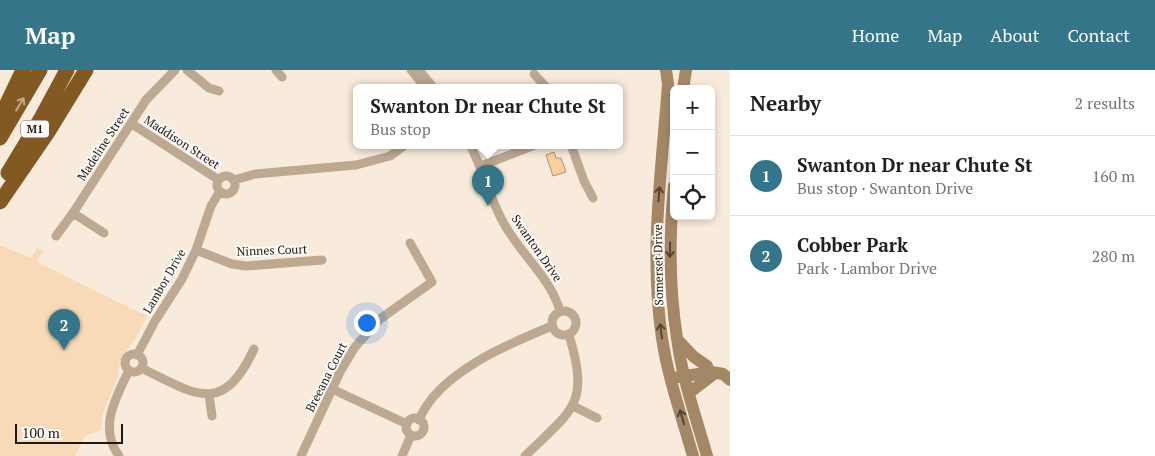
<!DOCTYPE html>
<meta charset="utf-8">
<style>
body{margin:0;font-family:"PT Serif",serif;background:#f2f2f2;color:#202124}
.controls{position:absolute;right:15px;top:15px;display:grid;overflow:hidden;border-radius:8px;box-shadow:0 2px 8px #0003}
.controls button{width:45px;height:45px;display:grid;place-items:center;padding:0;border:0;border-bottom:1px solid #e0e0e0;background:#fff;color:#202124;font:25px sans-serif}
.scale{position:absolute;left:15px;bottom:12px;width:108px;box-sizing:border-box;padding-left:5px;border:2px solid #1d1812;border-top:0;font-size:14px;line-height:18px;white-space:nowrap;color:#1d1812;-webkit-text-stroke:4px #fdfaf7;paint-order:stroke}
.you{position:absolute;left:366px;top:252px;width:18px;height:18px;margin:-12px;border:4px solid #fff;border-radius:50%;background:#1a73e8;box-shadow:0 0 0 8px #1a73e833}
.badge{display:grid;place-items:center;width:32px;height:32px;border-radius:50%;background:#357589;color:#fff;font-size:16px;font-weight:700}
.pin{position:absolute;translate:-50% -41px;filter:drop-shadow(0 1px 2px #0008)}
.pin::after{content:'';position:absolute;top:26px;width:18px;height:15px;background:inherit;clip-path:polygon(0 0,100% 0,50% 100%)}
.popup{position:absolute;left:353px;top:14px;width:270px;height:65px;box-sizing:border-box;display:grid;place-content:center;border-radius:8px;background:#fff;filter:drop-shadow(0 1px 4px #0005);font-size:16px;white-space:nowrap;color:#757577}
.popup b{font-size:19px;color:#202124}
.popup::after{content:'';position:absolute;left:50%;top:100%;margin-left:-10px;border:10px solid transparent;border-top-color:#fff}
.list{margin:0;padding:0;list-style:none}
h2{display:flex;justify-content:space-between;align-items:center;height:65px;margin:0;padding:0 20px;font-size:21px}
h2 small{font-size:16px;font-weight:400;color:#757577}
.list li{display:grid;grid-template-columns:32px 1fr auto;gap:15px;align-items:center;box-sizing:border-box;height:80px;padding:0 20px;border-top:1px solid #e0e0e0}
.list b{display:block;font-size:19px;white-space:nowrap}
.list p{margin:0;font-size:16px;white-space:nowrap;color:#757577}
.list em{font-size:16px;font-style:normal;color:#757577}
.icon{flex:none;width:28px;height:28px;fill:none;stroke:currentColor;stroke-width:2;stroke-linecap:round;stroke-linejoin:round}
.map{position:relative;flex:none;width:730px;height:386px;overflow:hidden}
header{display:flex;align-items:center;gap:30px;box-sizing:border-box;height:70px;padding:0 25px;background:#357589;color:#fff}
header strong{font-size:24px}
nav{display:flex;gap:28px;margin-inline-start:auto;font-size:18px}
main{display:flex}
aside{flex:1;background:#fff}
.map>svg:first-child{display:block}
.green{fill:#f8dab8}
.building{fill:#ffcf99;stroke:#a09385}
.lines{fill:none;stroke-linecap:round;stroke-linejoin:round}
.street{stroke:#bda892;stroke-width:9}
.secondary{stroke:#a48765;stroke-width:12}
.highway{stroke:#825923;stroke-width:15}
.oneway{stroke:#c0aa8d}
.oneway2{stroke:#534433}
.labels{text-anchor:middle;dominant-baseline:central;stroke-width:4;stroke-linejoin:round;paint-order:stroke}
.shield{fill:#fdfaf7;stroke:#605c57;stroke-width:1}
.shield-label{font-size:11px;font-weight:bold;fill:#1d1812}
.street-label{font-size:12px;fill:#1d1812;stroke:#fdfaf7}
</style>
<header>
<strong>Map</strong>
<nav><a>Home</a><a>Map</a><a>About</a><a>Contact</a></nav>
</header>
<main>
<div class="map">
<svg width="730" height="386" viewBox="0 0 730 386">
<rect width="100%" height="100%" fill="#f9ebdb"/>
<path class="green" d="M0,175L31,188L37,178L43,180L37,192L147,246L136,268L125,283L120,291L118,306L103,343L101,360L85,366L75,386H0Z"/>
<path class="building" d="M554,82L556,88H561L566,102L553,106L546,85Z"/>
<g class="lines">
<path class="street" d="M187,0L209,18L219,21
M276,0L282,7
M411,0L425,17
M419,0L433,17
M534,4L546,17
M132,54L219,110
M470,75C483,99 489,126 502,150C518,182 550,206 560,241
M571,75L584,111L593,128
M481,96L535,75
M217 115a9 9 0 1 1 18 0a9 9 0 1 1-18 0Z
M234,110L255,104L356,95L390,86L405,75
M73,143L104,163
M56,166L73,143L146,30L175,0
M196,180L232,194L246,196L322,190
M552 253a12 12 0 1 1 24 0a12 12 0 1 1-24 0Z
M125 293a9 9 0 1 1 18 0a9 9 0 1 1-18 0Z
M137,285L155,251L182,209L196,180L211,136L220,121
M141,298C194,323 222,348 254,279
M332,319L407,354
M209,325L212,346
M573,336L597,348
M406 357a9 9 0 1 1 18 0a9 9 0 1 1-18 0Z
M419,350C438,303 508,274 552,256
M119,386C98,357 116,328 129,300
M301,386L340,302L355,277L380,249L432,212L410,173
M402,386L411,365
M525,386C573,339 590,335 569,265"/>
<path class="secondary" d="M666,0L668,14C662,98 649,183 662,268C668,308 682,347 693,386
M683,19L686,0
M674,116C669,167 669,217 677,268C682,308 696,347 707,386
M677,269L694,287L707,296
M678,307L712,302L723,304L730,310
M689,323L715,303"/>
<path class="highway" d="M0,48L23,0
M0,68L40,0
M8,103L40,50L67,0
M0,132L48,62L86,0"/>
</g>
<defs><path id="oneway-shaft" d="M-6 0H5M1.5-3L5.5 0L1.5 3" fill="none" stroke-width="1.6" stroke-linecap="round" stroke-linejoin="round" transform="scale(1.25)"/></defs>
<use class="oneway" href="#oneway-shaft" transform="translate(20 34) rotate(-59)"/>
<g class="oneway2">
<use href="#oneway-shaft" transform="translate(659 124) rotate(-86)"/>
<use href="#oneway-shaft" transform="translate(670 180) rotate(91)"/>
<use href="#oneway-shaft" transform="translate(661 261) rotate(-97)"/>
<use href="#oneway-shaft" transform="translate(682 347) rotate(-106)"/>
</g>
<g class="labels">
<rect class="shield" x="21" y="50.5" width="28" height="17" rx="4"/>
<g class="shield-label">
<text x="35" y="59">M1</text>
</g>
<g class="street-label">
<text transform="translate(182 72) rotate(33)">Maddison Street</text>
<text transform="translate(103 74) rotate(-57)">Madeline Street</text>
<text transform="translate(537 178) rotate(55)">Swanton Drive</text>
<text transform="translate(272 180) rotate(-2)">Ninnes Court</text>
<text transform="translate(658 195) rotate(-91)">Somerset Drive</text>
<text transform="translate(164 211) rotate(-60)">Lambor Drive</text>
<text transform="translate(326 307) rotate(-63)">Breeana Court</text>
</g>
</g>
</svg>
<div class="controls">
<button>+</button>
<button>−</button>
<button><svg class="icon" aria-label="locate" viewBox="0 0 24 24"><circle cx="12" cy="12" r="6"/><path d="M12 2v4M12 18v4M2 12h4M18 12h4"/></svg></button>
</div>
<div class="scale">100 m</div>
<div class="you"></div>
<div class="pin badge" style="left:488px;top:136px">1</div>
<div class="popup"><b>Swanton Dr near Chute St</b>Bus stop</div>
<div class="pin badge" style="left:64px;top:280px">2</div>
</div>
<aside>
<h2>Nearby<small>2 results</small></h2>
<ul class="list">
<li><span class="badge">1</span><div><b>Swanton Dr near Chute St</b><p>Bus stop · Swanton Drive</p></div><em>160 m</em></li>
<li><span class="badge">2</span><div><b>Cobber Park</b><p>Park · Lambor Drive</p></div><em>280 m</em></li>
</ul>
</aside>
</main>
